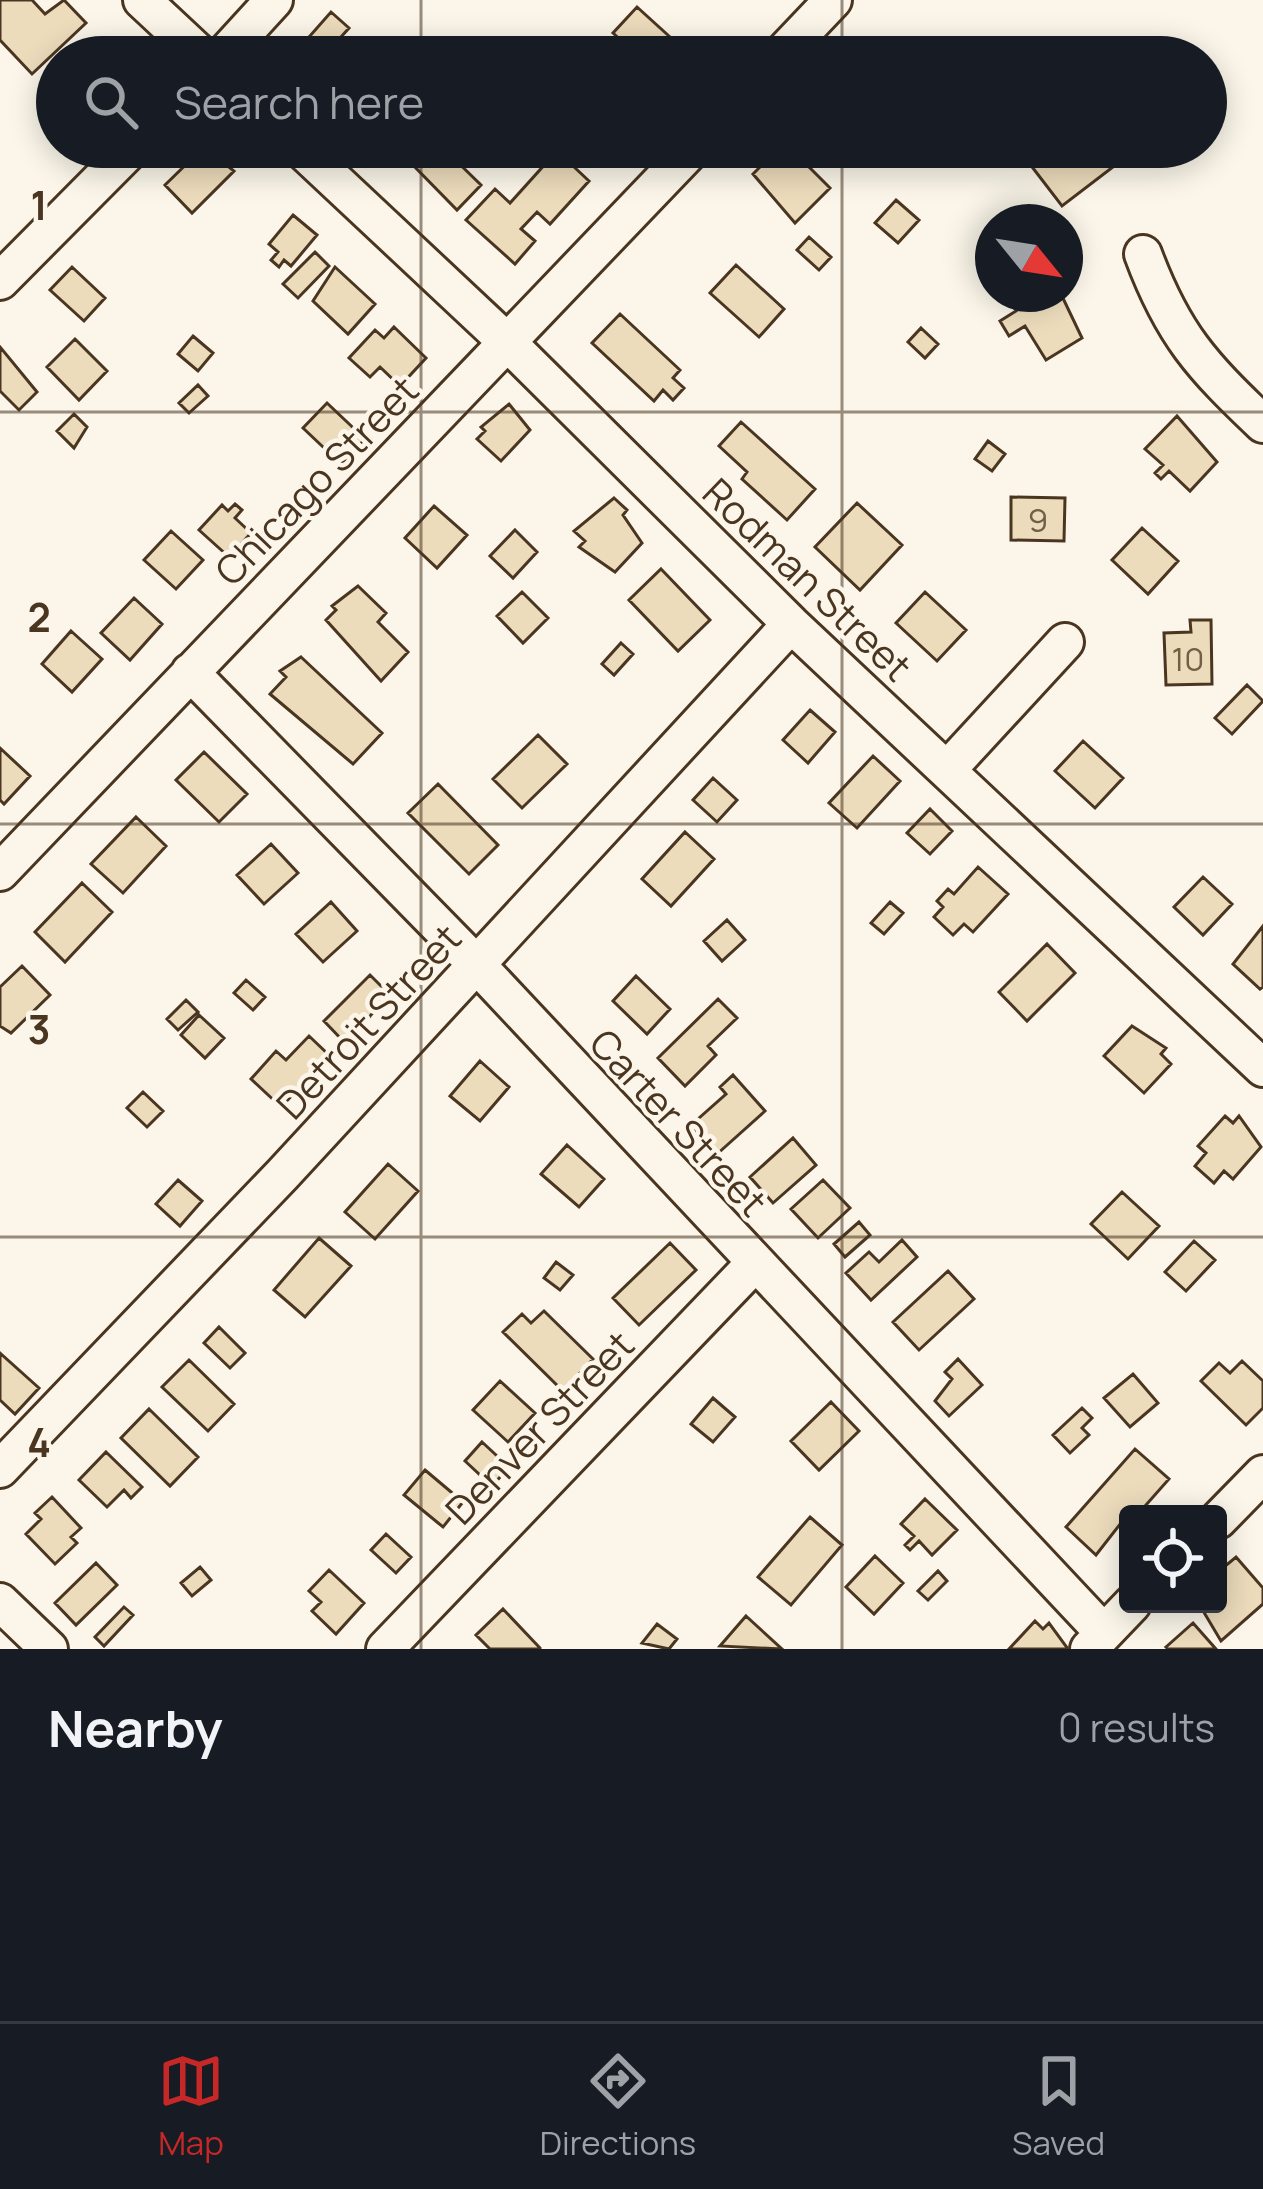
<!DOCTYPE html>
<style>
body{margin:0;font-family:Manrope,sans-serif;background:#20242c;color:#f1f3f6}
.controls{position:absolute;right:36px;bottom:36px;display:grid;overflow:hidden;border-radius:12px;box-shadow:0 6px 30px #0003}
.controls button{width:108px;height:108px;display:grid;place-items:center;padding:0;border:0;border-bottom:3px solid #363941;background:#171b24;color:#f1f3f6;font:60px sans-serif}
.compass{position:absolute;left:975px;top:204px;width:108px;height:108px;border-radius:50%;background:#171b24;box-shadow:0 6px 30px #0003;rotate:120deg}
.list{margin:0;padding:0;list-style:none}
h2{display:flex;justify-content:space-between;align-items:center;height:156px;margin:0;padding:0 48px;font-size:51px}
h2 small{font-size:39px;font-weight:400;color:#9ea1a6}
.icon{flex:none;width:66px;height:66px;fill:none;stroke:currentColor;stroke-width:2;stroke-linecap:round;stroke-linejoin:round}
.map{position:relative;flex:none;width:1263px;height:1649px;overflow:hidden}
.search{position:absolute;background:#171b24;box-shadow:0 6px 30px #0003;left:36px;right:36px;top:36px;height:132px;display:flex;align-items:center;gap:30px;box-sizing:border-box;padding:0 42px;border-radius:66px;color:#9ea1a6;font-size:45px}
.sheet{height:372px;background:#171b24}
nav{display:flex;justify-content:space-around;align-items:center;box-sizing:border-box;height:168px;border-top:3px solid #363941;background:#171b24;font-size:33px;color:#9ea1a6}
nav a{display:grid;justify-items:center;gap:6px}
nav .on{color:#c62828}
.map>svg:first-child{display:block}
.building{fill:#ecdcbc;stroke:#4a3520;stroke-width:3}
.lines{fill:none;stroke-linecap:round;stroke-linejoin:round}
.minor-casing{stroke:#4a3520;stroke-width:42}
.minor{stroke:#fbf6e9;stroke-width:36}
.grid{fill:none;stroke:#4a3520;stroke-width:3;stroke-opacity:0.55}
.labels{text-anchor:middle;dominant-baseline:central;stroke-width:9;stroke-linejoin:round;paint-order:stroke}
.number-label{font-size:33px;fill:#725f47}
.street-label{font-size:39px;fill:#4a3520;stroke:#fbf6e9}
.grid-label{font-size:39px;text-anchor:middle;font-weight:bold;fill:#4a3520;stroke:#fbf6e9;stroke-width:9;stroke-linejoin:round;paint-order:stroke}
</style>
<div class="map">
<svg width="1263" height="1649" viewBox="0 0 1263 1649">
<rect width="100%" height="100%" fill="#fbf6e9"/>
<path class="building" d="M0,0H32L45,14L64,0L86,23L32,74L0,40Z
M637,7L692,57H639L613,33Z
M331,12L349,28L340,38L362,57H299L295,53Z
M204,147L234,171L192,213L165,185Z
M423,147H442L481,185L457,210L409,161Z
M780,147H789L830,188L795,223L753,174Z
M1043,147L1053,160L1069,147H1118L1126,157L1062,206L1026,159Z
M557,151L589,181L550,224L537,212L521,229L535,241L515,264L466,220L495,189L510,203Z
M896,200L919,220L898,243L875,223Z
M293,215L317,235L291,266L284,260L279,267L271,260L278,252L269,244Z
M809,237L831,257L819,270L797,250Z
M315,252L329,266L298,298L283,284Z
M736,265L784,309L759,337L710,293Z
M72,267L105,298L84,321L50,290Z
M335,267L375,304L348,334L313,301Z
M1006,294H1061L1082,338L1046,360L1025,326L1009,336L1000,321L1016,311Z
M620,314L680,370L673,378L684,388L673,400L663,390L654,401L592,343Z
M394,327L426,358L400,386L380,367L370,377L349,358L375,330L384,338Z
M921,328L938,344L925,358L908,342Z
M193,336L213,353L198,371L178,354Z
M75,339L107,371L79,400L47,367Z
M0,347L37,392L19,410L0,391Z
M198,385L208,396L189,413L179,403Z
M327,403L365,439L341,464L303,428Z
M509,404L530,430L501,461L477,439L485,431L481,427Z
M74,414L87,427L74,448L57,431Z
M1177,416L1217,462L1190,491L1169,471L1161,479L1155,473L1163,465L1145,449Z
M741,422L815,489L787,520L742,479L747,472L719,446Z
M988,441L1005,454L992,471L975,459Z
M1011,497L1065,498L1064,541L1011,540Z
M614,498L627,510L623,515L642,543L615,572L579,547L585,541L574,531Z
M857,503L902,545L860,590L815,547Z
M235,504L242,510L235,518L251,533L229,557L199,530L222,505L228,511Z
M434,506L467,535L437,568L405,538Z
M1142,528L1178,561L1148,594L1112,560Z
M515,530L537,552L513,578L490,556Z
M171,531L203,560L176,589L144,560Z
M661,569L710,620L678,651L629,600Z
M358,586L386,613L378,622L408,652L381,681L326,620L336,610L332,606Z
M522,592L548,618L523,643L497,616Z
M925,592L966,630L937,661L896,623Z
M134,598L162,624L130,660L101,633Z
M1190,620H1211L1212,684L1166,685L1164,633L1191,632Z
M71,631L102,659L72,692L42,664Z
M621,643L633,654L614,675L602,664Z
M301,657L382,733L353,764L270,694L286,677L280,671Z
M1247,685L1263,701L1232,734L1215,718Z
M810,710L835,732L808,763L783,740Z
M538,735L567,764L522,808L493,779Z
M1083,741L1123,778L1095,808L1055,771Z
M0,748L30,776L4,804L0,800Z
M204,752L247,794L219,822L176,780Z
M873,756L900,781L857,828L829,803Z
M713,778L737,800L717,822L693,800Z
M438,784L498,845L469,874L408,813Z
M930,809L952,831L930,854L907,833Z
M136,817L166,846L123,893L91,864Z
M685,832L714,859L671,906L642,879Z
M271,844L298,873L264,904L237,875Z
M978,867L1008,894L973,932L964,924L953,935L934,917L943,907L937,901L948,889L954,894Z
M1203,877L1232,904L1203,935L1174,907Z
M82,883L112,912L65,962L35,932Z
M331,902L357,931L323,962L296,934Z
M890,902L903,913L884,934L871,923Z
M727,920L745,940L722,961L704,941Z
M1263,926V987L1260,989L1233,964Z
M1047,944L1075,973L1027,1021L999,992Z
M22,966L50,995L11,1033L0,1026V987Z
M370,975L389,994L346,1044L324,1021Z
M636,976L670,1009L647,1034L613,1001Z
M246,980L265,997L253,1010L234,993Z
M718,999L737,1018L708,1046L716,1055L685,1086L658,1058Z
M186,1000L198,1012L178,1030L167,1019Z
M199,1015L224,1038L205,1058L181,1035Z
M1132,1026L1166,1048L1161,1054L1171,1064L1144,1093L1104,1056Z
M309,1036L330,1056L281,1107L251,1079L276,1051L286,1060Z
M480,1061L509,1087L480,1121L450,1096Z
M733,1075L765,1111L716,1155L690,1126L726,1094L720,1087Z
M143,1092L163,1111L147,1127L127,1108Z
M1225,1116L1233,1123L1239,1116L1261,1147L1233,1179L1224,1171L1214,1183L1195,1166L1206,1153L1198,1146Z
M793,1138L816,1165L773,1203L750,1177Z
M567,1145L604,1179L579,1207L541,1174Z
M388,1164L418,1191L375,1239L345,1212Z
M178,1180L202,1201L180,1226L156,1204Z
M823,1180L850,1208L818,1238L791,1209Z
M1122,1192L1159,1226L1128,1259L1091,1224Z
M859,1222L870,1235L845,1257L834,1244Z
M319,1238L351,1266L305,1317L274,1290Z
M902,1240L917,1257L871,1300L846,1273L869,1252L879,1262Z
M1194,1241L1215,1260L1186,1291L1165,1272Z
M670,1243L696,1270L639,1325L613,1298Z
M556,1262L573,1275L560,1290L544,1278Z
M948,1271L974,1299L919,1350L893,1322Z
M544,1311L593,1359L563,1391L503,1332L522,1314L531,1323Z
M219,1327L245,1353L230,1368L204,1343Z
M0,1353L39,1388L15,1414L0,1400Z
M958,1359L982,1385L949,1416L935,1401L952,1379L945,1372Z
M189,1360L234,1404L208,1431L162,1387Z
M1242,1361L1263,1381V1408L1246,1425L1201,1381L1219,1363L1230,1373Z
M1133,1374L1158,1403L1130,1427L1104,1398Z
M500,1381L535,1413L508,1442L473,1410Z
M713,1398L735,1417L713,1442L691,1424Z
M831,1402L859,1431L819,1470L791,1441Z
M1082,1408L1092,1418L1082,1428L1089,1435L1070,1453L1053,1435Z
M149,1409L198,1457L170,1486L121,1438Z
M482,1442L509,1467L492,1486L465,1461Z
M1135,1449L1169,1479L1138,1514H1128L1096,1555L1066,1527Z
M106,1452L142,1487L131,1498L124,1490L107,1507L79,1480Z
M425,1470L463,1502L443,1527L404,1495Z
M52,1497L81,1528L71,1537L77,1543L55,1564L26,1534L41,1519L35,1513Z
M925,1499L957,1530L932,1555L919,1541L910,1550L905,1545L914,1536L901,1524Z
M810,1517L842,1545L791,1605L758,1577Z
M386,1534L411,1557L396,1573L371,1550Z
M875,1556L903,1583L874,1614L846,1587Z
M1236,1557L1263,1588V1604L1221,1641L1199,1604H1218V1572Z
M96,1563L117,1585L76,1625L55,1603Z
M200,1567L211,1580L192,1596L181,1583Z
M329,1570L364,1603L336,1634L312,1611L321,1602L309,1591Z
M938,1571L947,1581L928,1600L918,1591Z
M124,1607L133,1615L104,1646L95,1637Z
M503,1609L540,1648V1649H490L476,1635Z
M746,1616L782,1649L720,1646Z
M1035,1621L1043,1629L1049,1623L1068,1649H1009Z
M1193,1623L1216,1649H1168L1166,1647Z
M657,1624L677,1639L669,1649L642,1643Z"/>
<g class="lines">
<defs>
<path id="minor" d="M142,0L203,57
M222,57L274,0
M779,57L833,0
M299,147L507,342L791,624L1263,1068
M1143,254C1173,335 1202,366 1263,424
M0,281L133,147
M190,672L477,965L1103,1632
M947,770L1065,642
M0,872L694,147
M0,1469L282,1175L791,624
M1218,1520L1263,1474
M0,1602L49,1649
M385,1649L754,1264
M1089,1649L1132,1604"/>
</defs>
<use href="#minor" class="minor-casing"/>
<use href="#minor" class="minor"/>
</g>
<path class="grid" d="M421,0V57M842,0V57M421,147V1649M842,147V1649M0,412H1263M0,824H1263M0,1237H1263"/>
<g class="labels">
<g class="number-label">
<text x="1038" y="519">9</text>
<text x="1188" y="658">10</text>
</g>
<g class="street-label">
<text transform="translate(316 480) rotate(-46)">Chicago Street</text>
<text transform="translate(808 579) rotate(44)">Rodman Street</text>
<text transform="translate(368 1021) rotate(-47)">Detroit Street</text>
<text transform="translate(679 1122) rotate(47)">Carter Street</text>
<text transform="translate(539 1427) rotate(-46)">Denver Street</text>
</g>
</g>
<g class="grid-label">
<text x="39" y="220">1</text>
<text x="39" y="632">2</text>
<text x="39" y="1044">3</text>
<text x="39" y="1457">4</text>
</g>
</svg>
<div class="controls">
<button><svg class="icon" aria-label="locate" viewBox="0 0 24 24"><circle cx="12" cy="12" r="6"/><path d="M12 2v4M12 18v4M2 12h4M18 12h4"/></svg></button>
</div>
<svg class="compass" viewBox="-18 -18 36 36"><path d="M0-13l5 13h-10z" fill="#e53935"/><path d="M0 13l5-13h-10z" fill="#9ea1a6"/></svg>
<div class="search"><svg class="icon" aria-label="search" viewBox="0 0 24 24"><circle cx="10" cy="10" r="6"/><path d="M15 15l6 6"/></svg>Search here</div>
</div>
<section class="sheet">
<h2>Nearby<small>0 results</small></h2>
<ul class="list">
</ul>
</section>
<nav>
<a class="on"><svg class="icon" aria-label="map" viewBox="0 0 24 24"><path d="M3 6l6-2 6 2 6-2v14l-6 2-6-2-6 2zM9 4v14M15 6v14"/></svg>Map</a>
<a><svg class="icon" aria-label="directions" viewBox="0 0 24 24"><path d="M12 3l9 9-9 9-9-9zM9 14v-3h6M13 9l2 2-2 2"/></svg>Directions</a>
<a><svg class="icon" aria-label="saved" viewBox="0 0 24 24"><path d="M7 4h10v16l-5-4-5 4z"/></svg>Saved</a>
</nav>
